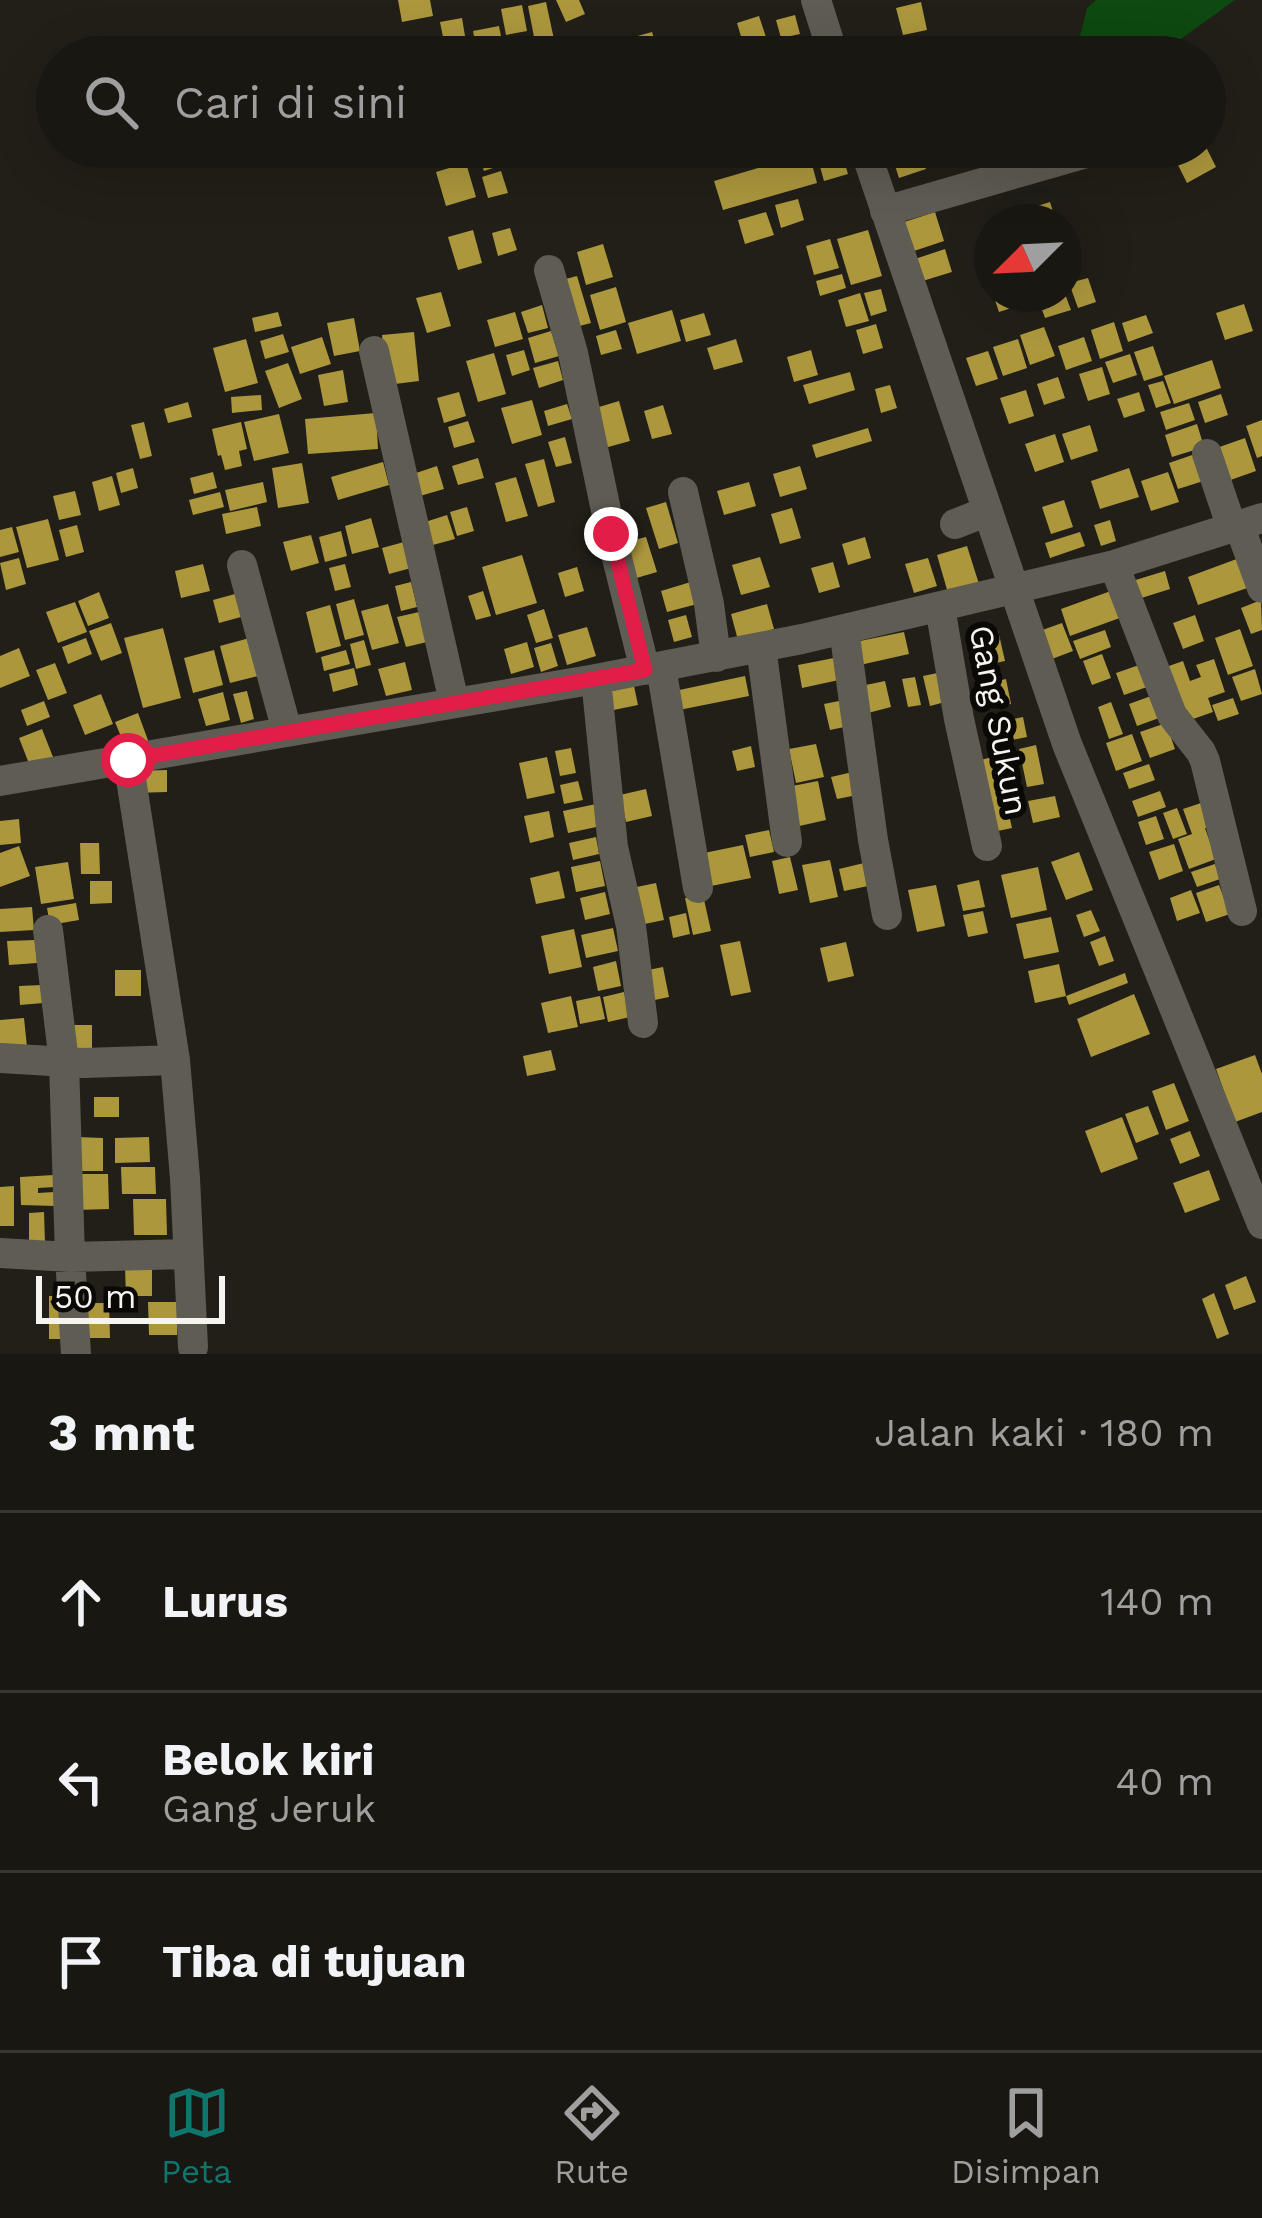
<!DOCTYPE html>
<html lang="id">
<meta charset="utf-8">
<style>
body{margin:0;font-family:"Work Sans",sans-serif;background:#26241f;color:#f1f3f6}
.compass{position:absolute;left:974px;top:204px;width:108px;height:108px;border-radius:50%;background:#191711;box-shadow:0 12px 48px #0002;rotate:246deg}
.scale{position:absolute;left:36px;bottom:30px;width:189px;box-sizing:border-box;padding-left:12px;border:6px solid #f5f4ee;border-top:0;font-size:33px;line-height:42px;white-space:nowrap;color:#f5f4ee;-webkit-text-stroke:9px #0a0906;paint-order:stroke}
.stop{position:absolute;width:36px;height:36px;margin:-27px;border:9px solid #e11d48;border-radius:50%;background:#fff}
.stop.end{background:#e11d48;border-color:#fff;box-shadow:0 3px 12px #0008}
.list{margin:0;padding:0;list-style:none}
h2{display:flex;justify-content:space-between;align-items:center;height:156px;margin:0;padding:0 48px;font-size:51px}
h2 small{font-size:39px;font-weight:400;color:#9f9f9f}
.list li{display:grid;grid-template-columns:78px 1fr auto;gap:36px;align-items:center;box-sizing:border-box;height:180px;padding:0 48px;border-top:3px solid #373631}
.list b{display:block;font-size:45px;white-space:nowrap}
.list p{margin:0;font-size:39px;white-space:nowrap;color:#9f9f9f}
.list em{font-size:39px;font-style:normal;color:#9f9f9f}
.icon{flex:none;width:66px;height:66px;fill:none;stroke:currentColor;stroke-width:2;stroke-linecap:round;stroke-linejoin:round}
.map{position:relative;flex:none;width:1262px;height:1354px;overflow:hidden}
.search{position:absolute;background:#191711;box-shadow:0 12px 48px #0002;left:36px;right:36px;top:36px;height:132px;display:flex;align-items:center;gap:30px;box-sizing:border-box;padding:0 42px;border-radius:66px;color:#9f9f9f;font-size:45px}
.sheet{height:696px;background:#191711}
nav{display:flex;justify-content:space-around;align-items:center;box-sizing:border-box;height:168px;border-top:3px solid #373631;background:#191711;font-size:33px;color:#9f9f9f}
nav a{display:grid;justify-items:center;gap:6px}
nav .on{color:#0f766e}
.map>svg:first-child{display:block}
.green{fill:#0d4910}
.building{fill:#ac973d}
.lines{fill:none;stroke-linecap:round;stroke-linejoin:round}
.street{stroke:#5e5c53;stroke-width:30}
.route{stroke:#e11d48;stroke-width:15}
.labels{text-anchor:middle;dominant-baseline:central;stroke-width:12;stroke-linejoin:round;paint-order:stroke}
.street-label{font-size:33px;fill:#f5f4ee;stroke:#0a0906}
</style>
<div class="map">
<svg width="1262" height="1354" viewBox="0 0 1262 1354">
<rect width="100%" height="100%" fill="#211f17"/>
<path class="green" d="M1096,0H1235L1171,46L1135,57H1075L1087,8Z"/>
<path class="building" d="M398,0H430L433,16L402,22Z
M556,0H579L585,14L566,22Z
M546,2L555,44L536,47L528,6Z
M921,2L927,30L903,35L896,8Z
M522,5L527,31L506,35L501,9Z
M795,15L800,34L781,38L776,20Z
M759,16L766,37L743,43L737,23Z
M462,18L466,42L445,47L440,22Z
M499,26L505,57H478L473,31Z
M652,32L660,57H628L623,40Z
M494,147L502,165L484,171L478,152Z
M832,147H840L848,174L824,181L816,152Z
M889,147H918L926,169L899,178Z
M1169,147H1206L1216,167L1187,183Z
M809,153L817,183L723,210L714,181Z
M466,163L476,197L446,206L436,172Z
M501,171L508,193L488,198L482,177Z
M798,199L804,220L781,228L775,205Z
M1050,202L1056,221L1033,222L1028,209Z
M766,212L774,235L745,244L738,220Z
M935,212L944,241L905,254L895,225Z
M510,228L517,250L498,256L492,233Z
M473,230L482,263L458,270L448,237Z
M868,230L882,276L851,285L837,239Z
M830,239L839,268L814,275L806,246Z
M603,244L613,277L586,285L577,252Z
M945,249L952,272L916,283L909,261Z
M842,274L846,288L820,296L816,281Z
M577,276L591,323L572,328L558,281Z
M1088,278L1096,302L1078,308L1069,283Z
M616,287L626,322L600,330L590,295Z
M881,289L887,311L871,316L864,293Z
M441,292L451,326L427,333L416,298Z
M860,293L869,321L846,327L838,300Z
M993,294H1026L1029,302L999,312Z
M1051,294H1065L1071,310L1045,318L1038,298Z
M1244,304L1253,331L1225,340L1216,313Z
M542,305L548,328L528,333L521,312Z
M672,310L681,341L637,354L628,323Z
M278,312L282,326L255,332L252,318Z
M515,312L523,339L495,347L487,320Z
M704,313L711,335L686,342L680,320Z
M1146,315L1153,333L1128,342L1122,323Z
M354,318L360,351L334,356L327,323Z
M1114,322L1123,351L1100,359L1091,330Z
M876,324L883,348L863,354L856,330Z
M1044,327L1055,356L1030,365L1020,335Z
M616,330L622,349L601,355L596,336Z
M551,331L559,356L535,363L528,338Z
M414,332L419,381L387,385L382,335Z
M283,334L289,352L265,359L260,341Z
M322,337L331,364L300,374L291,347Z
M1084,337L1092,361L1066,370L1058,346Z
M246,339L258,383L225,392L213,348Z
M736,339L743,362L714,370L707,348Z
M1018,339L1027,368L1003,376L993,347Z
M1153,346L1163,375L1144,381L1134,352Z
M524,350L530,370L512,376L506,355Z
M811,350L818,375L794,382L787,357Z
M988,351L998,379L976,386L966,358Z
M494,353L506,394L478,402L466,361Z
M1130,354L1137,375L1113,383L1105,362Z
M1212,360L1221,388L1174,404L1164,376Z
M558,361L563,380L539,388L533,368Z
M288,363L302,399L279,408L265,371Z
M1102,367L1110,394L1088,401L1079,374Z
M343,370L348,402L324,406L318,375Z
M850,372L855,390L809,404L803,385Z
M1058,377L1065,398L1044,405L1037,384Z
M1163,381L1171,403L1156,408L1148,385Z
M890,385L897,408L881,413L875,389Z
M1026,390L1034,416L1009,424L1000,398Z
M459,392L466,416L444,423L437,398Z
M1139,392L1145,411L1124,418L1117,399Z
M1221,394L1228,415L1205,423L1198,402Z
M261,395L262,410L232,413L231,397Z
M532,400L542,435L512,444L501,408Z
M619,401L630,441L601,449L589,410Z
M188,402L192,417L168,423L164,409Z
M1189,403L1195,420L1166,430L1160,412Z
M567,404L572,419L548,426L544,411Z
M663,405L672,434L652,439L644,411Z
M376,413L378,449L308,454L305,419Z
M279,414L289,453L254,461L244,422Z
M1262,420V456L1257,458L1246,426Z
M468,421L475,442L454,448L448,427Z
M144,422L152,456L140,459L131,425Z
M241,422L247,449L239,451L242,466L225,470L221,455L218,456L212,429Z
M1197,424L1204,447L1172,457L1165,435Z
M1090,425L1098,451L1071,460L1062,434Z
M868,428L872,441L816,458L812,445Z
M1055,434L1064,462L1035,472L1025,444Z
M565,437L572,463L556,467L548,442Z
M1245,438L1256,471L1222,483L1211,450Z
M1201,452L1210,479L1178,489L1169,463Z
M478,458L484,478L458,485L452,466Z
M544,459L555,502L538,507L525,464Z
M383,462L389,485L338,500L331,477Z
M302,463L309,503L278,508L272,468Z
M437,466L444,489L420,496L413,474Z
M800,466L807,489L780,497L773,474Z
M133,468L138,488L121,493L116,473Z
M1129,468L1139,497L1100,509L1091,481Z
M213,472L217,488L194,494L190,478Z
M1168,472L1179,502L1151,511L1141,481Z
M112,476L120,505L99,511L92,482Z
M516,477L528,516L506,522L495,483Z
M263,482L267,502L230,511L225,490Z
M749,482L756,506L724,515L717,491Z
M75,491L81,515L59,520L53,496Z
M220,492L224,507L193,515L189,500Z
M1064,500L1073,527L1051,534L1042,507Z
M666,502L678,543L659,549L646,508Z
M257,507L261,526L226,534L222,514Z
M467,507L474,531L457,536L450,512Z
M792,508L801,538L780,544L771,514Z
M447,515L455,539L429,546L422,523Z
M371,518L379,547L352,554L345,526Z
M48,519L59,560L27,568L16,527Z
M1110,520L1116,541L1101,546L1094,525Z
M77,525L84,552L66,557L59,530Z
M12,527L19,552L0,557V530Z
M341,531L347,556L325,562L319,537Z
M1080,532L1085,546L1050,558L1045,543Z
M311,535L319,563L291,571L283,542Z
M646,537L657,572L633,579L622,543Z
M865,537L871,558L848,565L842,544Z
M404,542L411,568L389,574L382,548Z
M967,546L979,584L948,593L937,555Z
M522,555L537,603L496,615L482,567Z
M760,557L770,587L741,595L732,565Z
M1242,557L1253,586L1198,605L1188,577Z
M19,558L26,584L6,590L0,563Z
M928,558L937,586L914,593L905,564Z
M833,562L840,587L819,593L811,568Z
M203,564L210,591L181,598L175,571Z
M345,564L351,587L335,591L329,568Z
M577,567L584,591L565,597L558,573Z
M1165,571L1170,589L1135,600L1129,582Z
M694,581L701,603L667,612L661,591Z
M411,582L417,607L401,611L395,586Z
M1119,588L1128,615L1070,636L1061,609Z
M483,591L491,616L476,620L468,596Z
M99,592L109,618L88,626L78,601Z
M235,594L241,617L219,623L213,600Z
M354,599L364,635L345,640L336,604Z
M1261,600L1262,630L1251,634L1241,608Z
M75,602L87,632L58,643L46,612Z
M388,604L399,643L372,650L361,611Z
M767,604L774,629L738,640L731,614Z
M330,605L341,646L316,653L306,612Z
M544,609L553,638L536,643L527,615Z
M419,612L427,642L406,647L397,617Z
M686,615L692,637L674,642L668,620Z
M1195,615L1204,641L1183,649L1173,623Z
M111,623L122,653L101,661L89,631Z
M1062,623L1073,651L1044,662L1034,633Z
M587,627L596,656L567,665L558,635Z
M163,628L181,698L143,708L124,638Z
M1240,629L1253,666L1228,675L1215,638Z
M998,630L1005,661L991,664L984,633Z
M1105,630L1111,647L1080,659L1073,641Z
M904,632L909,654L860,665L855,642Z
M257,636L266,674L230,683L220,646Z
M86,638L92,654L68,664L62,647Z
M364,640L371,665L356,669L350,644Z
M527,642L534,667L511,674L504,649Z
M551,643L558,666L541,672L534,648Z
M19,648L30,676L0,688V656Z
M214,650L223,685L193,693L184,658Z
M346,650L350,664L324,671L321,657Z
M1102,654L1111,678L1092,685L1083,661Z
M834,658L839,680L802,688L798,665Z
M1214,659L1225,692L1208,698L1213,712L1179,724L1166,667L1183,661L1190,681L1201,677L1196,665Z
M405,662L412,690L386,696L378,669Z
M55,663L67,693L48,700L36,670Z
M1142,664L1150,686L1124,695L1116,673Z
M354,668L358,685L333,692L329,674Z
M1255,669L1262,694L1241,701L1232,677Z
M942,672L949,701L930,706L923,676Z
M745,676L749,696L674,711L670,692Z
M915,677L921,705L908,707L902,679Z
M1006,679L1011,704L994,708L988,683Z
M885,681L891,707L868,713L861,686Z
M634,686L638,705L604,712L600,694Z
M247,691L254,719L241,723L233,694Z
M223,692L230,720L206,726L198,699Z
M101,694L113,724L85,735L73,705Z
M1151,696L1159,718L1137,726L1129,704Z
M1233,698L1239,714L1218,721L1212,705Z
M844,700L849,726L830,730L824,704Z
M44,701L50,717L27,726L21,710Z
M1111,702L1123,734L1109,739L1098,707Z
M138,713L149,743L127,751L115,722Z
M1023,717L1027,737L1007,741L1003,721Z
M1166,723L1175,749L1150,758L1140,732Z
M42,729L53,757L30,766L19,738Z
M1132,734L1142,761L1116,771L1106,743Z
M816,744L824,777L796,783L789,749Z
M1036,745L1044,784L1027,787L1019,749Z
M751,746L755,767L737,771L732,751Z
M571,748L576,773L560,776L555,751Z
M996,756L1012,828L988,833L973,762Z
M547,757L555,793L527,799L519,763Z
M1149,764L1155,780L1129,789L1123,773Z
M167,770V792L134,793V771Z
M857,771L862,794L837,799L831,777Z
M578,781L583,800L564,804L560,785Z
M818,781L826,820L795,827L787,787Z
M646,789L652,816L626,822L620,795Z
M1160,791L1166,807L1138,817L1132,801Z
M1055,796L1060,817L1033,823L1028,801Z
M1201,803L1210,827L1205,828L1216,859L1189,869L1178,839L1192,834L1183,809Z
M596,804L601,826L568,833L563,811Z
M1177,808L1187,834L1173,839L1163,813Z
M549,811L554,837L530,843L524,816Z
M1156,816L1164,839L1146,845L1138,822Z
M19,819L21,843L0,845V821Z
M769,830L774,852L750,857L745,835Z
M596,837L599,854L573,860L569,843Z
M80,843H99L100,874H81Z
M1174,844L1183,871L1159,880L1149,852Z
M743,845L751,878L711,886L704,853Z
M19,846L30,876L0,887V853Z
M1079,852L1093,890L1066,900L1051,862Z
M790,857L798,890L779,894L772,861Z
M830,860L838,897L810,903L802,865Z
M600,861L605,886L576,892L571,867Z
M68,862L74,899L41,904L35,867Z
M864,863L868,886L844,891L839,869Z
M1215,864L1220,879L1197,887L1191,872Z
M1038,867L1047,910L1011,918L1001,875Z
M559,871L565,898L536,904L530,878Z
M979,880L985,907L963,911L957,885Z
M90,881H112V903L90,904Z
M656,883L664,920L635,926L627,889Z
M936,885L945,926L917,932L908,890Z
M1219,885L1230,914L1206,922L1196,893Z
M1191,890L1200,913L1177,921L1170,898Z
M605,892L610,914L585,920L580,898Z
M703,895L711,931L693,935L685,898Z
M76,903L79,920L50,925L47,908Z
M32,907L34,930L0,932V909Z
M1091,910L1100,931L1084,937L1076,915Z
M983,911L988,933L968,937L963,915Z
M686,913L690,934L673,938L669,917Z
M1051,917L1059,952L1024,959L1016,924Z
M613,928L618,951L586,958L581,935Z
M574,929L582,967L549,974L541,936Z
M1105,936L1114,961L1099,966L1090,942Z
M35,940L37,963L9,965L7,941Z
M740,941L751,992L731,996L720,945Z
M846,942L854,976L828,982L820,948Z
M616,961L621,986L598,991L593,967Z
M1059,964L1066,996L1035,1003L1028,971Z
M663,967L669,997L645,1002L638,972Z
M115,970H141V996H115Z
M1125,973L1128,983L1069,1005L1066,996Z
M42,985L43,1003L20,1005L19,986Z
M624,992L630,1017L608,1022L603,997Z
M1134,994L1150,1034L1091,1057L1077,1019Z
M571,996L578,1027L548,1033L541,1003Z
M600,996L605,1019L580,1024L576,1001Z
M24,1018L27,1047L0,1049V1020Z
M67,1025H92V1055L67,1056Z
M551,1050L556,1070L527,1076L523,1056Z
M1255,1055L1262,1074V1112L1235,1122L1216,1069Z
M1174,1083L1189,1121L1166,1130L1152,1091Z
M94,1097H119V1117H94Z
M1148,1106L1159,1134L1136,1143L1125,1114Z
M1122,1117L1138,1159L1101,1173L1085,1131Z
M1190,1131L1200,1156L1180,1164L1170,1139Z
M77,1137L103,1138V1171H78Z
M149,1137L150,1162L115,1163V1138Z
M121,1167H155L156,1194H122Z
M1209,1170L1220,1200L1185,1213L1173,1183Z
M75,1174H108L109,1209L76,1210Z
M54,1175L55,1187L38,1188V1193L54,1192L55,1206L21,1205L20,1177Z
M14,1186V1226H0V1187Z
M133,1199H166L167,1235H134Z
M44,1212L45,1243L29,1244V1213Z
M152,1266V1296H126L125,1267Z
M1246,1276L1256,1302L1234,1310L1225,1285Z
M1214,1293L1229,1334L1217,1339L1202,1299Z
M49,1296H67L68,1339H49Z
M148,1302H177V1335H149Z
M77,1303H109L110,1338H77Z"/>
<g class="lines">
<path class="street" d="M816,0L834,57
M864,147L1067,744L1262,1224
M885,211L1107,147
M549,270L573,353L611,534L645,670
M374,351L454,702
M1207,454L1232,528
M683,492L709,604L716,657
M955,524L988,511
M1239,525L1262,588
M242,565L287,731
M1114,565L1172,715L1201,752L1205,761L1242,911
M940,607L959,719L987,846
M844,629L873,840L887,915
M761,647L787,842
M661,667L698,888
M596,679L613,847L631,926L643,1023
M128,760L175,1060L185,1178L193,1347
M0,781L596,679L802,639L1114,565L1262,518
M48,930L64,1062L70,1257L76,1354
M0,1058L84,1063L175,1060
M0,1253L70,1257L188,1254"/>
</g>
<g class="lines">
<path class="route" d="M128,760L645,670L611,534"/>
</g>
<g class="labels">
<g class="street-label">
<text transform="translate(999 720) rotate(79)">Gang Sukun</text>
</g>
</g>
</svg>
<svg class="compass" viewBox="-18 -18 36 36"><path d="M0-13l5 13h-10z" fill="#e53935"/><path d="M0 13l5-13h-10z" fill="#9f9f9f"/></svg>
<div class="scale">50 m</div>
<div class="stop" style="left:128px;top:760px"></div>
<div class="stop end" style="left:611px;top:534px"></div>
<div class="search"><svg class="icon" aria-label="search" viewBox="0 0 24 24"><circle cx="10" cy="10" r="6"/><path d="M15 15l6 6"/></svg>Cari di sini</div>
</div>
<section class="sheet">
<h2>3 mnt<small>Jalan kaki · 180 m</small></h2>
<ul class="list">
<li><svg class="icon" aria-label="ahead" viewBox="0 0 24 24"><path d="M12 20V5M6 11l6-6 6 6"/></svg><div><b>Lurus</b></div><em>140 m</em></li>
<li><svg class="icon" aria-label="left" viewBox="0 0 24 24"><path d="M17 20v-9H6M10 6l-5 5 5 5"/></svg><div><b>Belok kiri</b><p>Gang Jeruk</p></div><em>40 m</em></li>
<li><svg class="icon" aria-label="arrive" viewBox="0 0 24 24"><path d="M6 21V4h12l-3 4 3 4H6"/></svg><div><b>Tiba di tujuan</b></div></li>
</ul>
</section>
<nav>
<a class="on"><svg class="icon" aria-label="map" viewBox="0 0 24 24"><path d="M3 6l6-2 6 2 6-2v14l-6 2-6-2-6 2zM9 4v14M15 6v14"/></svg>Peta</a>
<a><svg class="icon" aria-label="directions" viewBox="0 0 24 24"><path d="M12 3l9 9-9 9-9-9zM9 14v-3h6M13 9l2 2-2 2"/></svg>Rute</a>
<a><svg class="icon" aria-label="saved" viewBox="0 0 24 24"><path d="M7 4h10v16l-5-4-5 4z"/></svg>Disimpan</a>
</nav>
